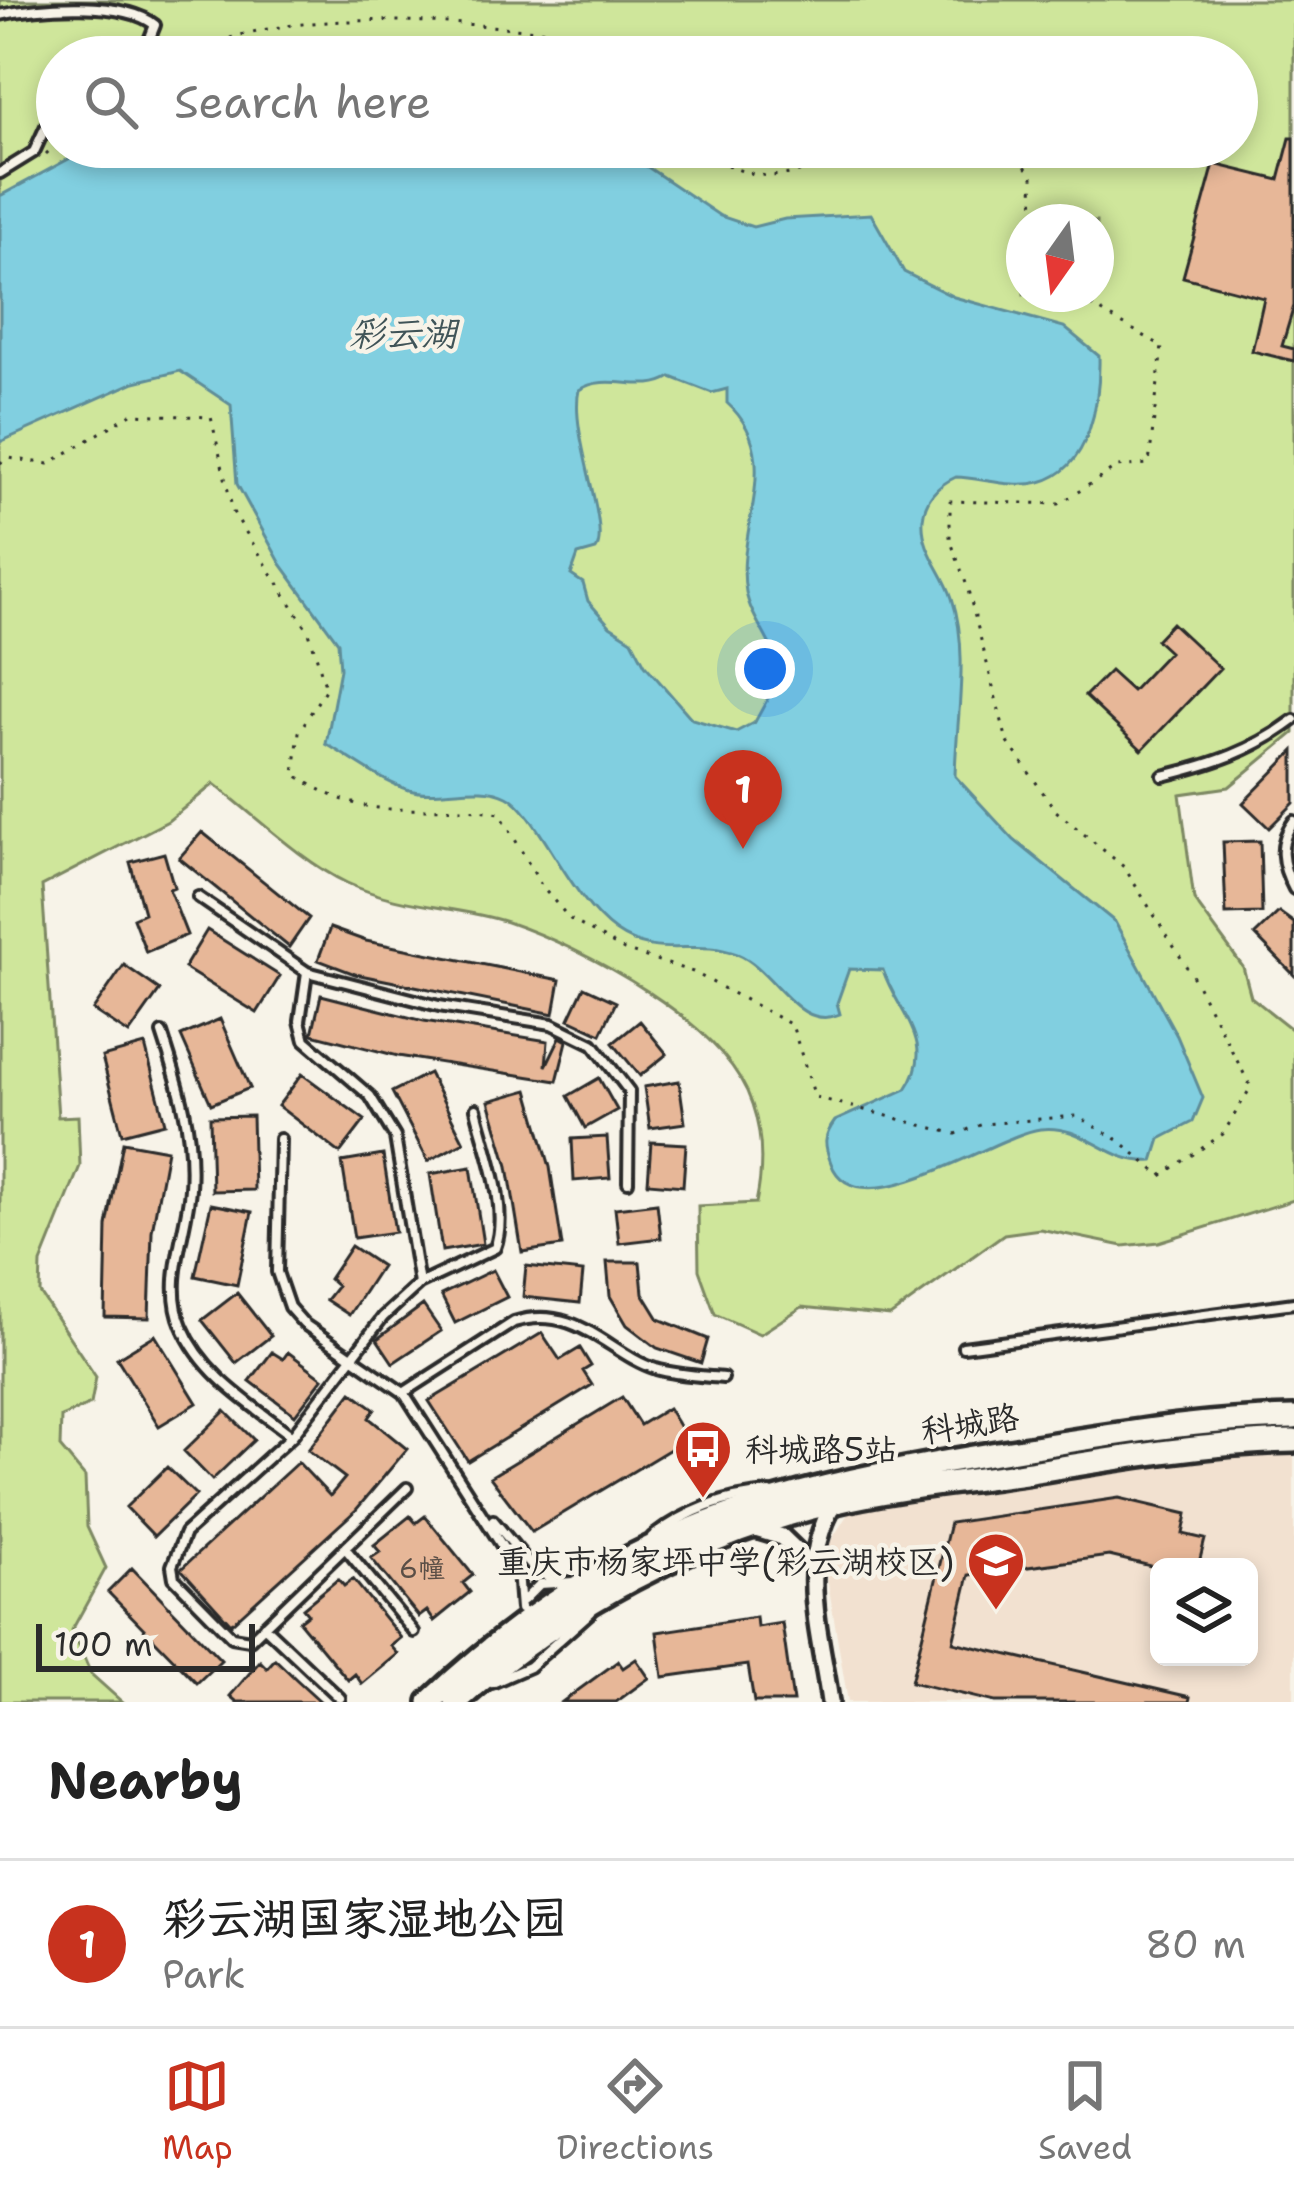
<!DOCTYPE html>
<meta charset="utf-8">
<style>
body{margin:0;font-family:"Shantell Sans","LXGW WenKai TC",sans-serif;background:#f2f2f2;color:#222}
.controls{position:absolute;right:36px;bottom:36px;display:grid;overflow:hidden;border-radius:18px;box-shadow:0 6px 18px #0003}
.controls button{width:108px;height:108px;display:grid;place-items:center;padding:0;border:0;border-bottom:3px solid #e0e0e0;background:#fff;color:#222;font:60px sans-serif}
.compass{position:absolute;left:1006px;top:204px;width:108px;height:108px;border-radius:50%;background:#fff;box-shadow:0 6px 18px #0003;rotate:194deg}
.scale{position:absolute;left:36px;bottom:30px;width:219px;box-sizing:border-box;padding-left:12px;border:6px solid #2b2b2b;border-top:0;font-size:33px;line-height:42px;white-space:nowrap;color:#2b2b2b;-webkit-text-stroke:9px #f7f3e8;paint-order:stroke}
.you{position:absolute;left:765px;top:669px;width:42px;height:42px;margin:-30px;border:9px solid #fff;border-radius:50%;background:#1a73e8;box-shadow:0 0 0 18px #1a73e833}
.badge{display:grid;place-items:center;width:78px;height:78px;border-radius:50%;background:#c8321e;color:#fff;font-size:39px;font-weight:700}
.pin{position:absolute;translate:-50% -99px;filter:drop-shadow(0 3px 6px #0008)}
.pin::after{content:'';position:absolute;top:63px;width:42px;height:36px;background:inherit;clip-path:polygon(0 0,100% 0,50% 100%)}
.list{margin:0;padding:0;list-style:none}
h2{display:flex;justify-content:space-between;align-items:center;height:156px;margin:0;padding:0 48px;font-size:51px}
h2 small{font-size:39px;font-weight:400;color:#767676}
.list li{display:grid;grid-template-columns:78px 1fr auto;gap:36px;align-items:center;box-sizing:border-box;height:168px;padding:0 48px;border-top:3px solid #e0e0e0}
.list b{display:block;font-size:45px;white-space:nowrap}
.list p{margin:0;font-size:39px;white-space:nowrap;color:#767676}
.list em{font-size:39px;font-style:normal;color:#767676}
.icon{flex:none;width:66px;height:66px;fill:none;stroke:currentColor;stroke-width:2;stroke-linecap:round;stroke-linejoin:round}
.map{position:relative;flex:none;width:1294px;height:1702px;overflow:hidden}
.search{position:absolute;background:#fff;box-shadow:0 6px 18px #0003;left:36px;right:36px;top:36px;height:132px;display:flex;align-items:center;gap:30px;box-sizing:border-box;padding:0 42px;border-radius:66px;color:#767676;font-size:45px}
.sheet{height:324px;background:#fff}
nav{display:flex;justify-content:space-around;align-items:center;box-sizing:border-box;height:168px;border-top:3px solid #e0e0e0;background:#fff;font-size:33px;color:#767676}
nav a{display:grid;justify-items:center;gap:6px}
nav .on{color:#c8321e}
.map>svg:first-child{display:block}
.built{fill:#f2e1d0;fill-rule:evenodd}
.green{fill:#cfe69b;stroke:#7d8863;stroke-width:3;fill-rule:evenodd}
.water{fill:#81cfe0;stroke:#5f8d98;stroke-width:3;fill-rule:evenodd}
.building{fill:#e7b798;stroke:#2b2b2b;stroke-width:3}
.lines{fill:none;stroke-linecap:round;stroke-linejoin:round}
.service-casing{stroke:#2b2b2b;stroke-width:16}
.minor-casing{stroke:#2b2b2b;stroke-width:24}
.secondary-casing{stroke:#2b2b2b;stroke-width:30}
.path{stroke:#2b2b2b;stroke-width:3;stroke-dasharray:3 9;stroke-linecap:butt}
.service{stroke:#f7f3e8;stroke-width:8}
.minor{stroke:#f7f3e8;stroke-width:15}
.secondary{stroke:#f7f3e8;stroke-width:21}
.labels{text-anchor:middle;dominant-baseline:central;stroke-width:9;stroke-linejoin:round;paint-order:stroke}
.number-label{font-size:27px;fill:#5a4e46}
.street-label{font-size:33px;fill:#2b2b2b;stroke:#f7f3e8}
.poi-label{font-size:33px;fill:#2b2b2b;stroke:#f7f3e8;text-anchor:start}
.water-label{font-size:36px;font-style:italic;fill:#405458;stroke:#f7f3e8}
</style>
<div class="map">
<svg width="1294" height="1702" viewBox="0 0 1294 1702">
<rect width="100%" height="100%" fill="#f7f3e8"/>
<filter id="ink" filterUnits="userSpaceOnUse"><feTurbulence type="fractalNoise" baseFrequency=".00833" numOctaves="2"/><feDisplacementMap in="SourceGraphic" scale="24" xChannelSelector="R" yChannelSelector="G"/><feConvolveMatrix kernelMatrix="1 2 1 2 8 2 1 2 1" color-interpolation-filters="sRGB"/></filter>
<g filter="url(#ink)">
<path class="built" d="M1294,1450V1702H848L823,1553L851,1509L1219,1451ZM1159,1567H1249V1657H1159Z"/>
<path class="green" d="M0,0H1294V733L1229,787L1180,794L1194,900L1243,967L1251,997L1294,1031V1200L1159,1242L1123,1246L1040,1229L1004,1234L890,1316L802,1307L760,1334L715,1314L699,1270L698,1206L756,1203C763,1170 763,1136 752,1104C725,1021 583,948 507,922C455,905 403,909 347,883C304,863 253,814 214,784L168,821L42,886L58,1117L78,1116L80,1166L41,1263L40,1293L96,1377L91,1404L61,1417L60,1447L85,1477L87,1527L106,1568L72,1630L91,1674L122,1702H0ZM57,57H1237V147H57ZM1024,222H1096V294H1024Z"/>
<path class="water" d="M91,147H632L646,166L720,216L753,227L785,219L871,214L904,272L954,297L1064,327L1099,356C1100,400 1091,469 1040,482C1014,489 982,478 956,477C938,485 925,499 923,519C921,551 943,570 952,598C970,652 956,720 955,776L1014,840L1115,922L1177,1036L1203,1098L1193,1122L1160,1139L1153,1161C1109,1165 1085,1123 1040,1129C994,1135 856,1232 831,1163C824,1145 823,1137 835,1121L906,1089C938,1042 898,1015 883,970L849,969L837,1003L840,1014C797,1033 775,969 737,954C694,937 659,962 615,931C570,899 537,811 507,796C477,781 437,800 406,789C379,780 351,758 326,744L340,669L338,642L281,564L237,484L231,405L180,371L135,382L0,442V196ZM671,377L712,393L727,389V403C787,457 734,529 746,592C751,621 780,649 779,678L755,722L736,732L692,719L645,665L632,640L610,626L588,601L583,583L571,575L578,555L596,550C611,528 569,432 579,390C608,371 644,395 671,377Z"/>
<path class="building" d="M1290,138H1294V306L1282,346L1294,349V361L1252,351L1264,298L1183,277L1214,164L1279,180Z
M1172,623L1220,668L1142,750L1085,696L1110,671L1132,691L1169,652L1156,640Z
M1294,751V803L1269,828L1243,803Z
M202,832L309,918L289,947L179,858Z
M1260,841L1262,913L1226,914L1223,842Z
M164,853L174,887L169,889L187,935L146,952L133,918L144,913L130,862Z
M1279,912L1294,923V975L1255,935Z
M330,928L366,941L560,980L554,1014L355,974L318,960Z
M207,930L280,976L257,1013L184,968Z
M124,965L160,990L129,1034L93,1010Z
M584,987L616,1002L601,1034L569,1019Z
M321,995L424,1021L548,1041L546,1066L560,1037L567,1041L557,1081L398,1056L312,1034Z
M220,1019L250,1088L211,1104L181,1036Z
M640,1021L667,1054L640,1076L613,1043Z
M145,1045L165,1123L122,1134L102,1057Z
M429,1073L464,1142L428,1161L392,1092Z
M302,1074L365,1120L340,1153L278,1106Z
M599,1078L617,1110L585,1128L568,1096Z
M679,1081L685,1123L650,1128L644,1087Z
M528,1090L550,1167L562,1246L522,1252L508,1166L489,1101Z
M252,1116L254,1190L212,1191L210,1117Z
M607,1137L610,1178L574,1181L572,1139Z
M123,1142L167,1150L152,1231L149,1318L105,1317L107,1226Z
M651,1142L686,1144L683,1186L648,1183Z
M383,1155L395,1232L354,1238L342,1162Z
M471,1167L483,1244L442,1251L430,1174Z
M657,1203L661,1238L619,1243L615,1208Z
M211,1204L252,1212L237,1285L195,1276Z
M351,1246L381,1266L349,1315L326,1300L337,1286L329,1279Z
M607,1262H640L643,1293L659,1319L708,1339L701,1363L657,1348L627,1325L610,1296Z
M526,1266L583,1272L580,1303L523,1297Z
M493,1270L507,1297L455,1323L441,1295Z
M237,1293L271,1336L236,1363L202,1320Z
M423,1305L441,1331L393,1363L377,1339Z
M542,1333L560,1360L580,1348L591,1366L583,1371L592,1385L468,1461L429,1401Z
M155,1335L197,1403L159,1426L117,1358Z
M272,1352L283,1359L288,1352L323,1378L295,1415L250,1381Z
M352,1392L375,1409L369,1418L407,1449L356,1510L231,1624L181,1569L298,1462L330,1496L345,1478L308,1450Z
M622,1397L640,1425L668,1408L687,1439L532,1532L490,1477Z
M225,1411L254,1440L212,1480L184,1451Z
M167,1467L196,1495L154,1536L126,1507Z
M1119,1498L1187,1514L1183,1534L1205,1539L1198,1567H1155L1109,1556L969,1575L953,1642L1190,1697L1189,1702H995L911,1682L950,1523Z
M410,1516L416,1523L425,1516L473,1575L463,1583L470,1592L434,1621L427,1611L419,1617L371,1558L380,1552L374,1545Z
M132,1568L221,1660L197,1683L108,1592Z
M338,1579L344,1586L353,1579L401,1638L391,1646L398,1654L362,1684L355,1674L348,1680L299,1621L308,1614L303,1608Z
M756,1617L757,1627L782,1623L793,1702H754L748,1665L663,1677L657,1632Z
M275,1659L297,1680L321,1702H237L230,1696L260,1661L267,1668Z
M636,1659L649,1678L616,1702H562L618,1661L623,1668Z"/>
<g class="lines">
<defs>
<path id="service" d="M0,15C41,6 124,0 155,25L144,53L137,57
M0,173L34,152L57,102
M1163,776C1213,764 1253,751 1294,720
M1294,821C1277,843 1281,865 1294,889
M198,897L307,972L300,1021L305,1040L370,1096L395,1137L419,1284
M307,972L439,1006L552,1024L593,1044L629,1091L628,1182
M162,1033C179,1085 194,1132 190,1188C187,1232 163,1282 182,1326C203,1376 251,1404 292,1436
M280,1139L277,1272L289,1307L304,1324L404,1393L518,1571L521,1609
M963,1347L1294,1303
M405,1392L514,1322C577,1303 609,1354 656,1369C677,1375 701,1376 723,1378
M407,1488L250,1640L232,1637L174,1578L172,1566L185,1533L292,1436L383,1317L419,1284L495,1248C510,1209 485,1147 476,1109
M493,1520L533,1568L555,1581
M652,1537C687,1510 726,1496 770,1493
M345,1548L414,1632
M524,1600L540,1584L573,1582
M264,1626L340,1698
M492,1683L529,1667L591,1612"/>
<path id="minor" d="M749,1527L782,1537L811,1565
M830,1702C821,1635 796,1563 835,1502"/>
<path id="secondary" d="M430,1702C614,1527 780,1487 1022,1449C1113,1435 1202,1419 1294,1418
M456,1702C561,1608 696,1535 832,1503C897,1487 965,1482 1031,1472C1119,1458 1205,1443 1294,1441"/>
</defs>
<use href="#service" class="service-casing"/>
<use href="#minor" class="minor-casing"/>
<use href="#secondary" class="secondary-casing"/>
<path class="path" d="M186,57C284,0 463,25 577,33L601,57
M696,147C761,191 793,179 859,147
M1011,147L1033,177L1034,222
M46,154L57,144
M0,463L9,458L49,464L131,414L211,417L233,512L309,632L326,688L299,732L294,774C379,831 413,798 500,813L542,887L570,919L624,950L693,972L792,1025L815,1097L956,1134L983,1124L1077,1116L1120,1141L1161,1176L1223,1134L1251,1087L1193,977L1124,867L1056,811L1007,741L967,586L950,539V501L1059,504L1117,467L1149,464L1162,346L1070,294"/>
<use href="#service" class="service"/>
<use href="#minor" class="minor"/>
<use href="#secondary" class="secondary"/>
</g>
</g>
<defs>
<symbol id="bus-pin" viewBox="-11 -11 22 30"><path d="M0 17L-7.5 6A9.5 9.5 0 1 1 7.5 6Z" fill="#c8321e" stroke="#f7f3e8"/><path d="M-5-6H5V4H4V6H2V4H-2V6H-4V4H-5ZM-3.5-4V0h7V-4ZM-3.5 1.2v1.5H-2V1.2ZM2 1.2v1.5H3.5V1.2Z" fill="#fff"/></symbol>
<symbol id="school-pin" viewBox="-11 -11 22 30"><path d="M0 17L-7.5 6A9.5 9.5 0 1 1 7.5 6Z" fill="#c8321e" stroke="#f7f3e8"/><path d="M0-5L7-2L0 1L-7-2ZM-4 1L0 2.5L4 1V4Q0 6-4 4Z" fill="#fff"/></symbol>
</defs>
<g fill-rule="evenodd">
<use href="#bus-pin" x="670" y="1416" width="66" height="90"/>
<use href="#school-pin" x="963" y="1528" width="66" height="90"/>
</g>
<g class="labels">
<g class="number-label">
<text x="422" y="1568">6幢</text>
</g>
<g class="street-label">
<text transform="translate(970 1424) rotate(-9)">科城路</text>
</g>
<g class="poi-label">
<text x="745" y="1449">科城路5站</text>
<text x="954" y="1561" text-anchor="end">重庆市杨家坪中学(彩云湖校区)</text>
</g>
<g class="water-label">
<text x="403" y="333">彩云湖</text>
</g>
</g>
</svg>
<div class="controls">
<button><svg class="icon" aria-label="layers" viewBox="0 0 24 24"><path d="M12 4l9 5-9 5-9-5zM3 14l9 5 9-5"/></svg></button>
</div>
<svg class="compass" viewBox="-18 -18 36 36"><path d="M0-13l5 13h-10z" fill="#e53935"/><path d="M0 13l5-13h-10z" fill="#767676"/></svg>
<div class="scale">100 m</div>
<div class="you"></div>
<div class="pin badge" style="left:743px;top:849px">1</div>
<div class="search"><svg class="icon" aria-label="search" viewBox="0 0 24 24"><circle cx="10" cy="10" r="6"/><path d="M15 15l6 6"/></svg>Search here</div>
</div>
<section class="sheet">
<h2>Nearby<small></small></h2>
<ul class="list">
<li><span class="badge">1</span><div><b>彩云湖国家湿地公园</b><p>Park</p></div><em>80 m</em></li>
</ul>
</section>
<nav>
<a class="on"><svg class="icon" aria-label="map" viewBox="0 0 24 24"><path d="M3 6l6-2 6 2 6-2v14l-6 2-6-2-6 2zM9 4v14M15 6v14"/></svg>Map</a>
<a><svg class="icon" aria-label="directions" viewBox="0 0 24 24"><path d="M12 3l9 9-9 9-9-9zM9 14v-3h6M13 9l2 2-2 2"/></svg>Directions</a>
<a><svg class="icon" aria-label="saved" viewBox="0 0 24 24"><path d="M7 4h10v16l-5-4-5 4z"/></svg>Saved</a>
</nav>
